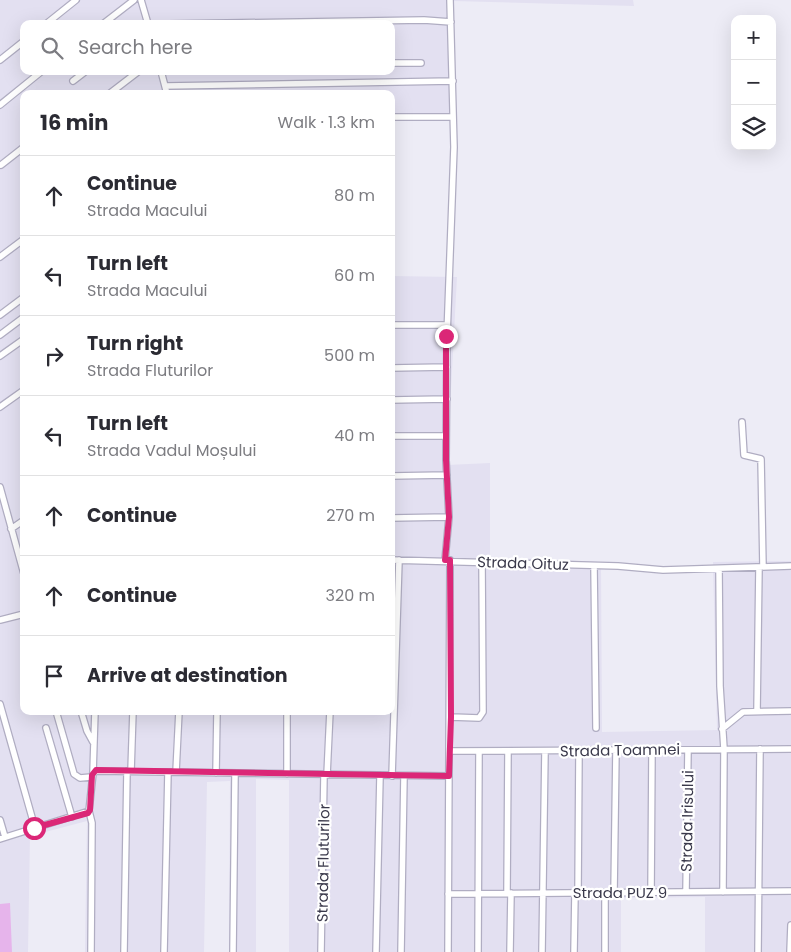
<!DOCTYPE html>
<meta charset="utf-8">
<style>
body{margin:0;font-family:Poppins,sans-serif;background:#f2f2f3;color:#2b2b33}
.controls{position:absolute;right:15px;top:15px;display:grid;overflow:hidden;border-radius:10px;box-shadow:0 5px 20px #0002}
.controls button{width:45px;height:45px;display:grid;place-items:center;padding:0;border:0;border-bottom:1px solid #e1e1e2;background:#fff;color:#2b2b33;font:25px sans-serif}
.stop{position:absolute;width:15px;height:15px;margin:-11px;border:4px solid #db2777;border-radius:50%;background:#fff}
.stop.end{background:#db2777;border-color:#fff;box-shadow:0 1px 5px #0008}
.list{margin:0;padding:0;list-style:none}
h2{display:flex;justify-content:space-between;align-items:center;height:65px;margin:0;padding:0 20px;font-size:21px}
h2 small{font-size:16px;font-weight:400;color:#7c7c81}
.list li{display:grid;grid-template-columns:32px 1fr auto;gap:15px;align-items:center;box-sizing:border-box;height:80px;padding:0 20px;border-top:1px solid #e1e1e2}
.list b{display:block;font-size:19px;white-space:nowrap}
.list p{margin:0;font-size:16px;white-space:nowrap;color:#7c7c81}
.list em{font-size:16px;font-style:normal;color:#7c7c81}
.icon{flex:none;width:28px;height:28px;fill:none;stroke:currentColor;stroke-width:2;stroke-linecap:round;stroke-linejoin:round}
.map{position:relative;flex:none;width:791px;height:952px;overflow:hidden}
.search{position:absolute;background:#fff;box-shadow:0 5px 20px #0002;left:20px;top:20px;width:375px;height:55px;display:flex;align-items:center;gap:12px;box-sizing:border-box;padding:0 18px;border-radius:10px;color:#7c7c81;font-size:19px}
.panel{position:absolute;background:#fff;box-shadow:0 5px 20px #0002;left:20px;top:90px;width:375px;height:625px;border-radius:10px}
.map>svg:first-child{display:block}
.residential{fill:#e3e0f1;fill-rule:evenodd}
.green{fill:#e6b4eb}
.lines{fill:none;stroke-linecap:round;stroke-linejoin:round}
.minor-casing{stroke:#b0adc2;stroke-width:8}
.minor{stroke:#fff;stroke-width:5.5}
.route{stroke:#db2777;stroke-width:6}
.labels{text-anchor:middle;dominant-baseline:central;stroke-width:4.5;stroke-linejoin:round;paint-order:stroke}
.street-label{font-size:15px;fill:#3a394b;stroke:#fff}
</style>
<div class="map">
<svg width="791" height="952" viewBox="0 0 791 952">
<rect width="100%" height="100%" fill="#edecf6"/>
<path class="residential" d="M0,0H633L634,6L453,1L455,120L391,121V94H24V711H391V276L457,277L447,465L490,463V557L601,562L602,732L717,730L713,562L791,561V952H705V897L621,898V952H289V780L256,779V952H229L230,781L207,782L204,952H85L87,821L30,836L28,952H0ZM24,24H391V71H24Z"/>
<path class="green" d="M10,903L12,952H0V904Z"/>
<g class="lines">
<defs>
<path id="minor" d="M141,0L148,24
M46,24L76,0
M103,24L134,0
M168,24L424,20L451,22
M0,60L24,41
M391,63H421
M161,71L167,94
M73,81L86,71
M165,86L453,81
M109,94L139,71
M0,105L42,71
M391,117H453
M1,165L24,147
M0,257L24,239
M0,315L24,297
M391,325H447
M0,335L24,317
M0,356L24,339
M391,368L447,367
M391,400L447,399
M0,407L24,390
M742,422L744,455L761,459L763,567
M391,436H446
M391,476L447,475
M0,487L24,574
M391,518L449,517
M11,529L24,520
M391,560L618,566L663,570L791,566
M445,560L449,517L446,460L447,336L454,147L450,0
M594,566L596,728
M719,569L720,686L724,749L723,892
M0,620L24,614
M0,704L35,828
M56,711L74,774L80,778L91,777
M81,711L87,731L93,742
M757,711L759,567
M451,717L479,718L483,712L482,561
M46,728L72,817
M722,729L743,712L791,711
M450,751L791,749
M131,771L133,711
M176,772L179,711
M93,773L97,771L449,776
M216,773L217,711
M287,774V711
M327,775L330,711
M392,776L399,560
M89,811L92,823L91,952
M0,820L5,837
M0,839L89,811L93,773L95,711
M686,892L688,750
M507,893L508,751
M578,893L579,751
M614,893L616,750
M651,893L652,750
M448,894L791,891
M124,952L127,771
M164,952L168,772
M233,952L235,773
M321,952L324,775
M376,952L380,776
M401,952L404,776
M448,952L450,560
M478,952L479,751
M510,952L511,893
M542,952L545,751
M574,952L575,893
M605,952V893
M758,952L760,749
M790,952L791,925"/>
</defs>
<use href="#minor" class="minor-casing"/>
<use href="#minor" class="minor"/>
</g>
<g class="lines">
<path class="route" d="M34,828L88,813L90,810L92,775L96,770L449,776L451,717L450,560H445L449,517L446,460V336"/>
</g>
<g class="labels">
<g class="street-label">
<text transform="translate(523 563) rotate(2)">Strada Oituz</text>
<text transform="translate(620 750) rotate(-1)">Strada Toamnei</text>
<text transform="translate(687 821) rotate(-89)">Strada Irisului</text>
<text transform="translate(323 863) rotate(-89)">Strada Fluturilor</text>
<text x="620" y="892">Strada PUZ 9</text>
</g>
</g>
</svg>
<div class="controls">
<button>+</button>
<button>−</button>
<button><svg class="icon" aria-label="layers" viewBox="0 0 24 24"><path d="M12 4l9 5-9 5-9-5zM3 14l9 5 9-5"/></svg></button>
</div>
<div class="stop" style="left:34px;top:828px"></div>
<div class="stop end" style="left:446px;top:336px"></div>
<div class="search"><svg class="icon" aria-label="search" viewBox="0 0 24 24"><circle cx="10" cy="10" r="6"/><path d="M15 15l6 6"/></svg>Search here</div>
<section class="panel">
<h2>16 min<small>Walk · 1.3 km</small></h2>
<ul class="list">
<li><svg class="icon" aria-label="ahead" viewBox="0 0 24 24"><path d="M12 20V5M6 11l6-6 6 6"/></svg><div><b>Continue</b><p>Strada Macului</p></div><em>80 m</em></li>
<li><svg class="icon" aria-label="left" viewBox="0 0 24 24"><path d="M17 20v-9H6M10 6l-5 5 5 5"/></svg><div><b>Turn left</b><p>Strada Macului</p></div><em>60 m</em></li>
<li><svg class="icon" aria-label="right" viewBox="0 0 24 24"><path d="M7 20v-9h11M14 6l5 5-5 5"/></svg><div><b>Turn right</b><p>Strada Fluturilor</p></div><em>500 m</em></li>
<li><svg class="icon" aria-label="left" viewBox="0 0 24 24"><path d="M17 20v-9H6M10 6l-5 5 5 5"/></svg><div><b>Turn left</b><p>Strada Vadul Moșului</p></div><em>40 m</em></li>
<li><svg class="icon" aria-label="ahead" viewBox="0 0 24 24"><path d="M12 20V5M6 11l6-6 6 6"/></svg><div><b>Continue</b></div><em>270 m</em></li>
<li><svg class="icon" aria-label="ahead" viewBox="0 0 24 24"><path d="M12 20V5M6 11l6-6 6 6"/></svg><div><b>Continue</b></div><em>320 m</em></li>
<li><svg class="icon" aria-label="arrive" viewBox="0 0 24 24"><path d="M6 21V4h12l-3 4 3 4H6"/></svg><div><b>Arrive at destination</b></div></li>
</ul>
</section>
</div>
